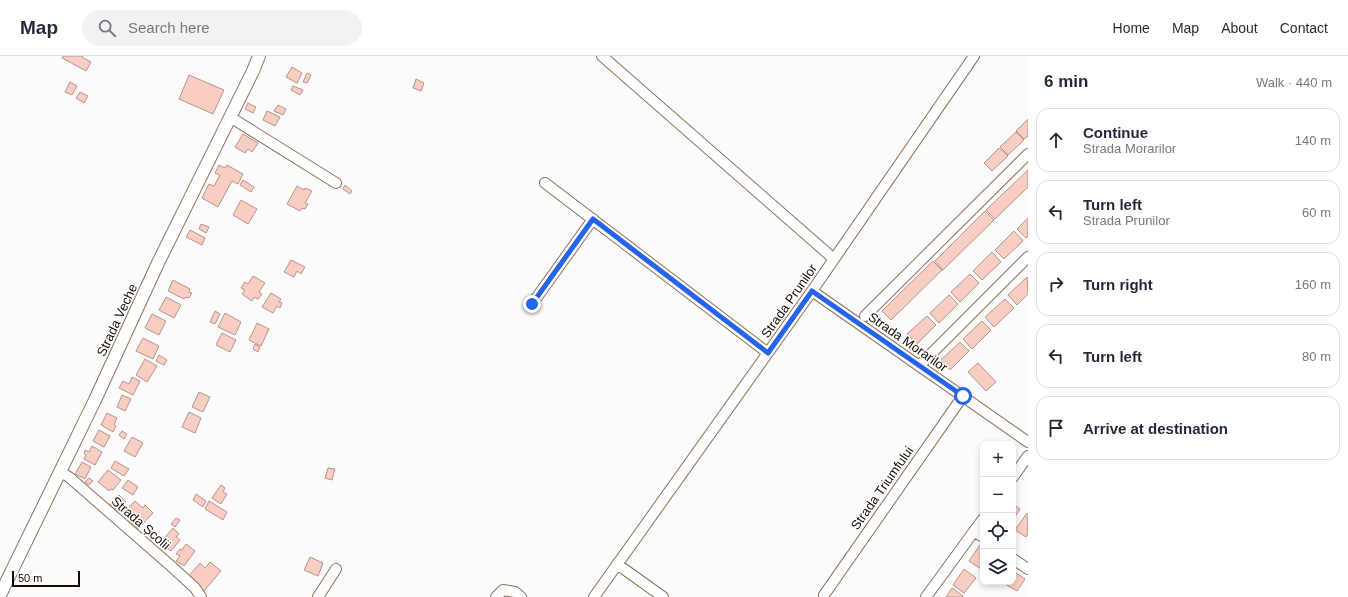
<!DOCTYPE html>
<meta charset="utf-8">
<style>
body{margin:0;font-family:Helvetica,sans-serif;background:#f2f2f3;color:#1f2937}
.controls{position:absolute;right:12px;bottom:12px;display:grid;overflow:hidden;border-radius:8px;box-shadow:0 2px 6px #0003}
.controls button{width:36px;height:36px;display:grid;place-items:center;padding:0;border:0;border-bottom:1px solid #e0e1e3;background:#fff;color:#1f2937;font:20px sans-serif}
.scale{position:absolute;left:12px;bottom:10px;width:68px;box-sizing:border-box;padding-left:4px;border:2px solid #150c04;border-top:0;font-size:11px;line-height:14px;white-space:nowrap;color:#150c04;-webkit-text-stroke:3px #fff;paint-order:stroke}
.stop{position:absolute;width:12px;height:12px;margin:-9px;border:3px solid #2563eb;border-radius:50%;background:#fff}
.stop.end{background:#2563eb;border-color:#fff;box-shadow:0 1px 4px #0008}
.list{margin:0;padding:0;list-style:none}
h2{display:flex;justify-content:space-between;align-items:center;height:52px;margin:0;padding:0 16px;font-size:17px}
h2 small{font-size:13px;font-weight:400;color:#747a83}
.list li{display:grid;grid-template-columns:26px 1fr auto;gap:12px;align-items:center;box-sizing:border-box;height:64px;margin:0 8px 8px;padding:0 8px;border:1px solid #e0e1e3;border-radius:12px}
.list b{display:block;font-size:15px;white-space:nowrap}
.list p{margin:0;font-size:13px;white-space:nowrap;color:#747a83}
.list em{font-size:13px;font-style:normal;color:#747a83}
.icon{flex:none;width:22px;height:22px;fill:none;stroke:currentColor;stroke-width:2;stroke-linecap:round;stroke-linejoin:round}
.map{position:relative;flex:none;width:1028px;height:541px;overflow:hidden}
header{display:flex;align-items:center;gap:24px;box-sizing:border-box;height:56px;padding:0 20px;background:#fff;border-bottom:1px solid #e0e1e3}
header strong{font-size:19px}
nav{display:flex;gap:22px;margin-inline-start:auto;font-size:14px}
.search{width:280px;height:36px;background:#f2f2f3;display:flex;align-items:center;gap:10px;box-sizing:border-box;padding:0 14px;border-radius:22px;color:#747a83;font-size:15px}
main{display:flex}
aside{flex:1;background:#fff}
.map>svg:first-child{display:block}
.building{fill:#f8cec3;stroke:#b8948b}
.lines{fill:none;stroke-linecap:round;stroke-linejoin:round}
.minor-casing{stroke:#8b725c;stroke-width:12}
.tertiary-casing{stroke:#8b725c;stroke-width:14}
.minor{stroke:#fff;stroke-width:10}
.tertiary{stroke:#fff;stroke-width:12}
.route{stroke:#2563eb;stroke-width:5}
.labels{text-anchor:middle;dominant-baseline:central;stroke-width:3;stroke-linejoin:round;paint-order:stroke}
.street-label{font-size:13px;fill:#150c04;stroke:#fff}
</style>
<header>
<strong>Map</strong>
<div class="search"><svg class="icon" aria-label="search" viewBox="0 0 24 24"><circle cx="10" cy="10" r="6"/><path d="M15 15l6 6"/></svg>Search here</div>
<nav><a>Home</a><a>Map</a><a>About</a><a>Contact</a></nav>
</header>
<main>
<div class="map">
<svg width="1028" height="541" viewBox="0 0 1028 541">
<rect width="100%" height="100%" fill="#fbfbfb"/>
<path class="building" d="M63,0H83L82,1L91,6L86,15L62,2Z
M292,11L302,17L297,27L286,21Z
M307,17L311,19L307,27L303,26Z
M189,19L224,34L213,58L179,43Z
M416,23L424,27L421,35L413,32Z
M70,26L77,30L72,39L65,36Z
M293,30L303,34L300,39L291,34Z
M80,36L88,40L84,47L76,42Z
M248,47L256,51L253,57L245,53Z
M278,49L286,53L283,59L274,55Z
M267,55L280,61L275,70L263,64Z
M1028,63V80L1024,83L1016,75Z
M1016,76L1024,84L1008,99L1000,91Z
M243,78L258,87L252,96L248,93L245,97L235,91Z
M999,92L1008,100L992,115L984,107Z
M219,109L225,112L227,109L243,118L238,128L232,125L218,151L202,142L209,128L214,130L220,119L215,117Z
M1028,114V131L995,163L986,154Z
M243,124L254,131L251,136L240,129Z
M345,129L352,135L350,138L343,133Z
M297,130L304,134L305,132L312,135L305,147L308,148L305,153L302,152L300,155L287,148Z
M241,144L257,153L248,168L233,159Z
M985,155L994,164L943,214L935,205Z
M1028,162V180L1026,182L1017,173Z
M201,168L209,171L206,177L199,173Z
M190,174L205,182L202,189L186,181Z
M1014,175L1023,185L1004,203L995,194Z
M992,196L1001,206L982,224L973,215Z
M291,204L305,211L301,218L297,215L294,221L284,216Z
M933,205L942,214L891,264L882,255Z
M970,218L979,227L960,246L951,236Z
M253,220L265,227L259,236L262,238L258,243L254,241L252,245L242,238L245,234L241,232L245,226L248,228Z
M1027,221L1028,238L1017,249L1008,239Z
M173,224L190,233L189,236L192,237L189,242L186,241L184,243L168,235Z
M271,237L281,243L279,246L282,247L280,252L277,250L273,257L262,251Z
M949,239L958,248L939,267L930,257Z
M166,241L181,249L174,262L159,254Z
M1005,243L1014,252L994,271L985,261Z
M215,255L220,258L215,268L210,266Z
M225,257L241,266L235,279L218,271Z
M152,258L166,265L159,279L145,272Z
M927,260L936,269L917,288L907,278Z
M982,265L991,274L972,293L963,283Z
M257,267L269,273L261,290L249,284Z
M222,277L236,284L230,296L216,289Z
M143,282L159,290L153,303L136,295Z
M960,286L969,295L950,314L941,304Z
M255,288L260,291L258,296L253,293Z
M159,299L167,304L164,309L156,305Z
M145,303L157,310L147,326L136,319Z
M978,307L996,326L986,335L968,316Z
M132,321L140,325L133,339L119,332L123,325L129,328Z
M199,336L210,341L203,356L192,351Z
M122,339L131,343L125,355L117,351Z
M189,356L201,362L195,377L182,371Z
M107,357L117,362L114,369L116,370L113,376L101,369Z
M99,374L110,380L104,391L93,385Z
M122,375L127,378L124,383L119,379Z
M132,381L143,387L135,401L124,395Z
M92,390L102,396L95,409L84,403L86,399L84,397L85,394L89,396Z
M115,405L129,413L124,420L111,412Z
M82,406L91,411L85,423L75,418Z
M328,412L335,413L332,424L325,422Z
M108,414L121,424L113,434L111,433L109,435L98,426Z
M89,422L93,425L89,429L85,426Z
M128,424L138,431L133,439L122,432Z
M221,429L225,432L223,436L227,438L221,448L212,442Z
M196,438L206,445L203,451L193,444Z
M119,439L126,446L117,455L110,448Z
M135,445L143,452L145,449L153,457L138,473L130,466L132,463L131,461L134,457L128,452Z
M209,445L227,456L223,464L205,453Z
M1013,448L1020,453L1013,464Z
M1027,457L1028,478L1026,481L1015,474Z
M176,462L180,464L175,471L171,468Z
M173,472L179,478L176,481L180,484L171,495L161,486Z
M186,488L195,495L184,510L176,505L180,500L176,498L180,493L182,494Z
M980,489L983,491V510L981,513L969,505Z
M310,501L323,507L318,520L304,514Z
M210,506L221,515L204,535L188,521L200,507L205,512Z
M964,513L976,522L964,537L953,529Z
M1013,515L1025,523L1017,535L1005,528L1006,526H1013Z
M952,532L963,540L962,541H946Z"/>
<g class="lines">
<defs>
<path id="minor" d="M602,0L834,203
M230,61L336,127
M545,127L768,297
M812,235L1028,386
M532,248L593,163
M865,260L1028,98
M919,310L1028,201
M60,416L69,421L171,510L195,532L201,541
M1013,421L1028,400
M974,475L983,481
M1013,503L1028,513
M617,508L663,541
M824,539L963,340
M318,541L336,513
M496,541L503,534L515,536L521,541
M594,541L812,235L974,0
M926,541L983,463"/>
<path id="tertiary" d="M0,539L95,344L158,207L253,15L259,0"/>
</defs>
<use href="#minor" class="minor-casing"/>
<use href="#tertiary" class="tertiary-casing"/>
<use href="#minor" class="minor"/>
<use href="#tertiary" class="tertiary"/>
</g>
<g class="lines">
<path class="route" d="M532,248L593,163L768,297L812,235L963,340"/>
</g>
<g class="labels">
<g class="street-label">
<text transform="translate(789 245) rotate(-55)">Strada Prunilor</text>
<text transform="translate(117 264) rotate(-65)">Strada Veche</text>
<text transform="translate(908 286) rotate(35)">Strada Morarilor</text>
<text transform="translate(882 432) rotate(-55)">Strada Triumfului</text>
<text transform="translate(141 467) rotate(41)">Strada Școlii</text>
</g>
</g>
</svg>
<div class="controls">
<button>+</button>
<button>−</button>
<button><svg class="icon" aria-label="locate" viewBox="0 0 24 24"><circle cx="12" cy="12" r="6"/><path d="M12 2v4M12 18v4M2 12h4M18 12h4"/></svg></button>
<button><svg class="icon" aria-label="layers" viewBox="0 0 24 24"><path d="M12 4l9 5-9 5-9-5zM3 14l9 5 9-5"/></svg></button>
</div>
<div class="scale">50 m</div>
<div class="stop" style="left:963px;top:340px"></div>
<div class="stop end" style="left:532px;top:248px"></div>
</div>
<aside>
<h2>6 min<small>Walk · 440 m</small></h2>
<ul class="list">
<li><svg class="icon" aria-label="ahead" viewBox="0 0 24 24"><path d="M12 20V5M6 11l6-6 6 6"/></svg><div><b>Continue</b><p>Strada Morarilor</p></div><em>140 m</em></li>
<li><svg class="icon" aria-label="left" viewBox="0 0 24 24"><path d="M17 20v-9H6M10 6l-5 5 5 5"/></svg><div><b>Turn left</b><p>Strada Prunilor</p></div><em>60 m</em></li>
<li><svg class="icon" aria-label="right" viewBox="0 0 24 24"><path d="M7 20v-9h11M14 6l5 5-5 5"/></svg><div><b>Turn right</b></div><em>160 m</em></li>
<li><svg class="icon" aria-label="left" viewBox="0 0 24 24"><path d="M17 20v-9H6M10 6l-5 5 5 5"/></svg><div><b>Turn left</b></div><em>80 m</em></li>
<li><svg class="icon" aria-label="arrive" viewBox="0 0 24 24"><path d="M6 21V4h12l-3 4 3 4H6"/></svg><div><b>Arrive at destination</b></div></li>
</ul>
</aside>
</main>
